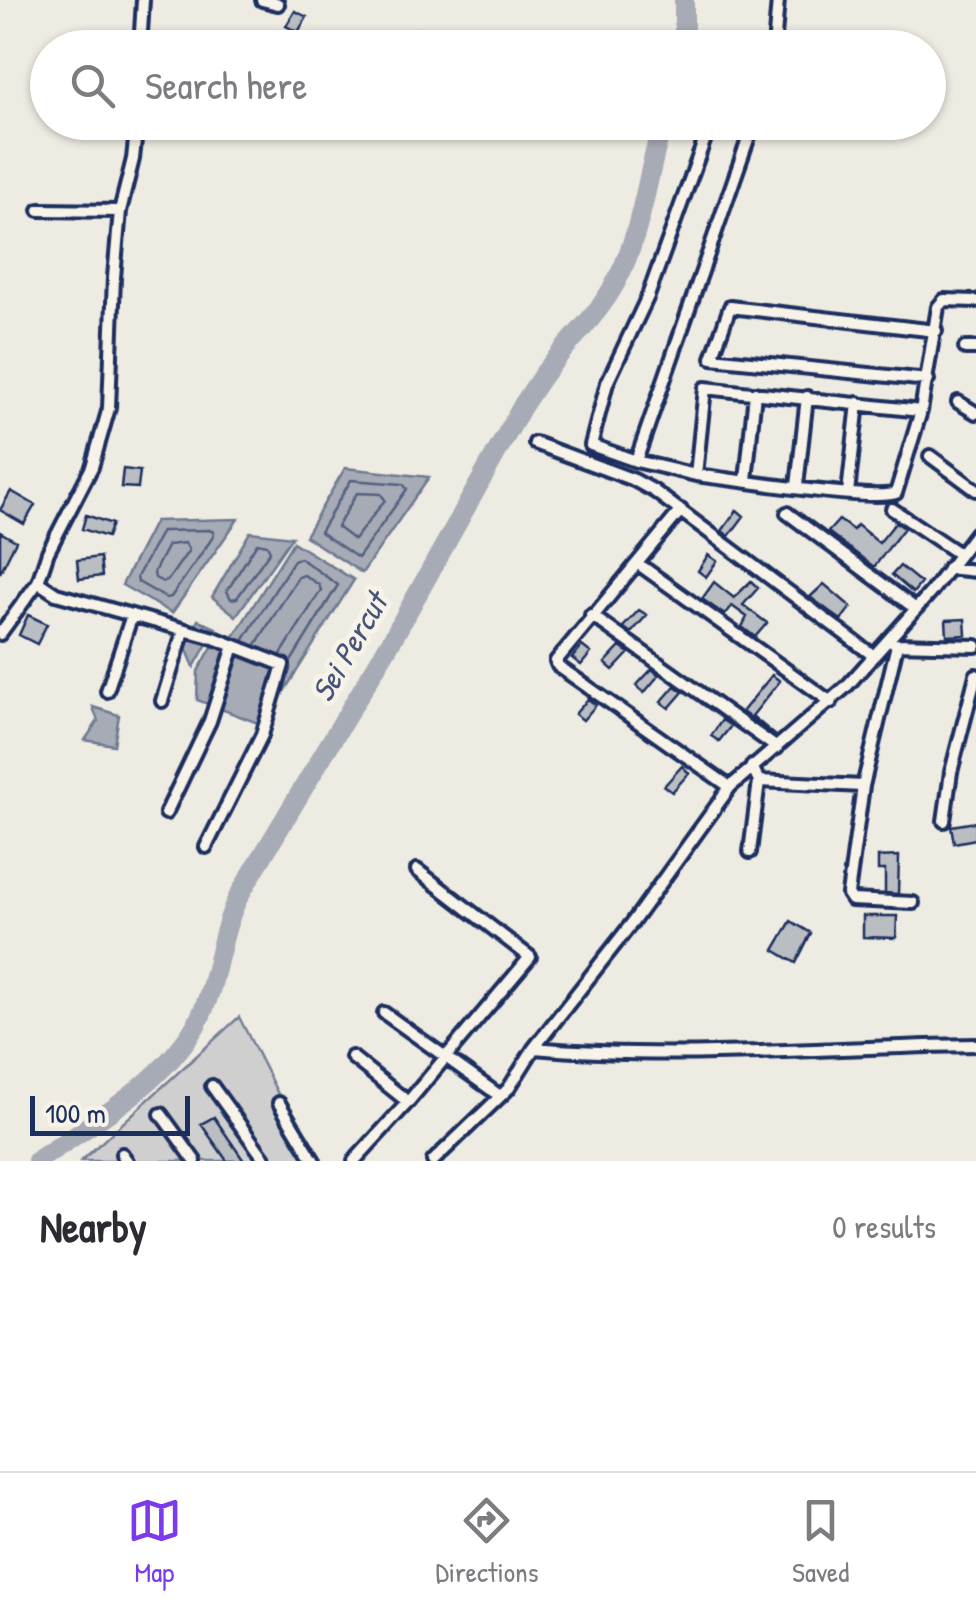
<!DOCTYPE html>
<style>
body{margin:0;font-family:"Patrick Hand",sans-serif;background:#f2f2f3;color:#2b2b33}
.scale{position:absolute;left:30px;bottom:25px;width:160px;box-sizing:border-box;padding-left:10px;border:5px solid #1b2f5e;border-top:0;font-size:28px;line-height:35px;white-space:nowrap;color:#1b2f5e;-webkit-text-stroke:8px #f7f3e8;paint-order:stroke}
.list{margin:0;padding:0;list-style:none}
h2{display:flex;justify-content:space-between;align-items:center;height:130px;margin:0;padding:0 40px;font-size:42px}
h2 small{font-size:32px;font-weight:400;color:#7c7c81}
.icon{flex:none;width:55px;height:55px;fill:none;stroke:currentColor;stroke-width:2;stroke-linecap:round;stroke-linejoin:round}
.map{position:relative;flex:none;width:976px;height:1161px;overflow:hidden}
.search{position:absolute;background:#fff;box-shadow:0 2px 8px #0004;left:30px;right:30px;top:30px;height:110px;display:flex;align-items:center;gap:25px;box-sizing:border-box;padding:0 35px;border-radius:55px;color:#7c7c81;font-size:38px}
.sheet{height:310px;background:#fff}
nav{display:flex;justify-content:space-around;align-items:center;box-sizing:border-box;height:140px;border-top:2px solid #e1e1e2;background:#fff;font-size:28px;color:#7c7c81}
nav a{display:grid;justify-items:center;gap:5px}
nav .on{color:#7c3aed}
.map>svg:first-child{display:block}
.green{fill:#cfcfcf;stroke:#757f96;stroke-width:2.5}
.water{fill:#a6abb5;stroke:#6e7992;stroke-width:2.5}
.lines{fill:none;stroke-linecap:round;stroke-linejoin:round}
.shore{stroke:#536181;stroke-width:2.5}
.river{stroke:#a6abb5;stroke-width:20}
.building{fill:#babdc2;stroke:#1b2f5e;stroke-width:2.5}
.street-casing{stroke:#1b2f5e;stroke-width:18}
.street{stroke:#f7f3e8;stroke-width:10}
.labels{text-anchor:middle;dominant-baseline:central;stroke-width:10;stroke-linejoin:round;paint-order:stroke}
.water-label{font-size:32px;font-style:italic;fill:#455478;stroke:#f7f3e8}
</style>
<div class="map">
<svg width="976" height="1161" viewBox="0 0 976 1161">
<rect width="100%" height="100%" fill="#eeebe2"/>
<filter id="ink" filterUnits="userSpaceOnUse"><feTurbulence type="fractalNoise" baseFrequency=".01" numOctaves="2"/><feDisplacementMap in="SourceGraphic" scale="20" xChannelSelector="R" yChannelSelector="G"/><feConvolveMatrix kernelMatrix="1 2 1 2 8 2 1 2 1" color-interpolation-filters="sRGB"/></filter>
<g filter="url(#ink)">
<path class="green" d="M239,1017L312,1161H81Z"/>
<path class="water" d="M345,468L429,477L362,573L305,536Z
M238,519L172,613L122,585L155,521Z
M250,532L292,537L236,616L212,597Z
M293,542L354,580L263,725L197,700L198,671L219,635L233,638Z
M198,620L216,628L194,667L185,645Z
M93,707L119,715L114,745L85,740L98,721Z"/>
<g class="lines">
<path class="shore" d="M351,480L403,484L407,489L358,558L320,532Z
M357,493L381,494L385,500L354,540L337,527Z
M209,530L214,532L213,537L171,597L166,598L138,582L137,577L162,531Z
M185,543L189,550L168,580L163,582L155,578L154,572L168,545Z
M257,543L267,545L270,551L237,598L231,599L227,591Z
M243,641L294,560L300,558L338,585L290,663
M255,646L298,577L304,575L319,585L321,590L280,656"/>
<path class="river" d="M684,48V0
M37,1161C92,1123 162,1084 196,1025C219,984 218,933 241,892L389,645L523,405C532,392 540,378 550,366C572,338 600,313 617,280C642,232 647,174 663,122"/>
</g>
<path class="building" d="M295,11L307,17L298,32L286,26Z
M417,29L439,30V48H416Z
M123,469L140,471L138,488L121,487Z
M11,491L35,505L24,524L0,510Z
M737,510L744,516L729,536L722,531Z
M86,515L112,524L107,537L82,529Z
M839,520L853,530L857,525L879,543L896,522L904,528L874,567L828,532Z
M0,532L16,541L0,573Z
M708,555L717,561L706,577L698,571Z
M100,557L102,576L79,579L77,560Z
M900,566L921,583L913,593L892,575Z
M751,581L758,588L743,605L767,623L755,637L742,627L747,617L732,606L725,615L702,599L714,582L734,598Z
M824,584L851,607L841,620L810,597Z
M639,610L647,615L631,633L623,627Z
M28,615L47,624L37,644L19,635Z
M965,619L966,635L947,636L946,620Z
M582,646L591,653L581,665L572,658Z
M620,647L629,653L613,670L605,663Z
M652,669L659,675L644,693L636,686Z
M772,675L780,681L752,716L776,736L742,712Z
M675,686L683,692L669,708L661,702Z
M588,699L596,705L583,720L575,714Z
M722,720L731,726L719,741L711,736Z
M682,766L689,773L672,792L664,786Z
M976,822V839L954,843L951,826Z
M899,856L898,894L885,893V870H878V857Z
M863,916H897L896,938L863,937Z
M791,921L811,933L796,963L774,950Z
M214,1117L244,1161H227L201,1124Z"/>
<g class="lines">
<defs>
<path id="street" d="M262,0L278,4
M140,48L143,0
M774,48L778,0
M137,122L133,159L120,211L114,277L109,408L92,467L48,552L38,582L56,594L214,638L283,665L262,735L206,847
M39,210L120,211
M965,348H976
M928,380L712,358L730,307L936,331
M958,402L976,413
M921,411L705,388L696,475C730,479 875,502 896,493L921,411L938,307L944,300L976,301
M535,443L634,480L654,491L874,656
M930,456L976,490
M636,461L754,122
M696,475L636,461L591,445L607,383L648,296L711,122
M746,480L755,393
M797,486L807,397
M848,493L858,403
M892,509L959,554
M681,510L556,661L558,666L730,787
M787,513L916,609
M637,563L831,702
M948,568L976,571
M591,615L777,748
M0,634L38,582
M895,644L976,646
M897,645L863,786L848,894L852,900L913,903
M107,691L132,615
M162,701L184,630
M752,766L759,781L863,786
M166,813L210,721L234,646
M944,821L951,772L976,675
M750,852L759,781
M384,1013L500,1096
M534,1048C681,1061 829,1047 976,1045
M352,1057L408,1102L530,957L417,870
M212,1086L266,1161
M279,1103L314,1161
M161,1114L195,1161
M122,1154L127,1161
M354,1161L408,1102
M433,1161L509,1088L534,1048L632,923L730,787L847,686L931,592L976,533"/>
</defs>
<use href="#street" class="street-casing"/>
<use href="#street" class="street"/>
</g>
</g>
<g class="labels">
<g class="water-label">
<text transform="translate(349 647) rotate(-60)">Sei Percut</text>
</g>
</g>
</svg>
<div class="scale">100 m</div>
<div class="search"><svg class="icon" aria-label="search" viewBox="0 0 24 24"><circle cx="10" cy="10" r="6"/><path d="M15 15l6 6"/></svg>Search here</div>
</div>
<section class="sheet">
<h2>Nearby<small>0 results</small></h2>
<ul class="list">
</ul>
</section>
<nav>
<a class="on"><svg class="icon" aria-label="map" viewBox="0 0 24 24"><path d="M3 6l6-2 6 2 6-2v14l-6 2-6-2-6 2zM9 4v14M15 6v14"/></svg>Map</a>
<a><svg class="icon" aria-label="directions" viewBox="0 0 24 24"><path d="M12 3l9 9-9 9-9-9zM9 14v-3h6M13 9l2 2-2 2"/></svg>Directions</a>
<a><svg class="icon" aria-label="saved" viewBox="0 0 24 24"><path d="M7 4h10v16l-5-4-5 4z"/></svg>Saved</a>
</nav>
